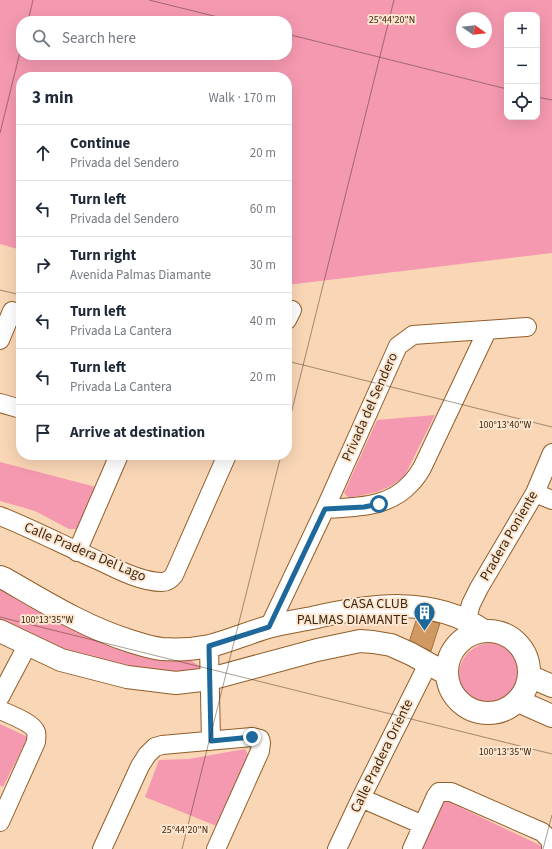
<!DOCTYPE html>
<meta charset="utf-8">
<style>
body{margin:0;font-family:"Source Sans 3",sans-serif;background:#f2f2f3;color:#1f2937}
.controls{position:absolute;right:12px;top:12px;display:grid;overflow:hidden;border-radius:8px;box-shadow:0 4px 16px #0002}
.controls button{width:36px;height:36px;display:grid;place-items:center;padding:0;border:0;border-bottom:1px solid #e0e1e3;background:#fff;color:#1f2937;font:20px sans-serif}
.compass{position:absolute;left:456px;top:12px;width:36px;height:36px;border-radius:50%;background:#fff;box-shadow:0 4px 16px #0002;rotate:104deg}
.stop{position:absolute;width:12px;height:12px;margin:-9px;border:3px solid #1e689b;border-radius:50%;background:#fff}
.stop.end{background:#1e689b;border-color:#fff;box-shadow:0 1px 4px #0008}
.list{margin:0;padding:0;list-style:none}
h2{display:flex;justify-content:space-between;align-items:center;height:52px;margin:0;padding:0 16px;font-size:17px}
h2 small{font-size:13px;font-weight:400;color:#747a83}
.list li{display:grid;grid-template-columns:26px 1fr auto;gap:12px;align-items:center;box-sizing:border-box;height:56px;padding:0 16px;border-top:1px solid #e0e1e3}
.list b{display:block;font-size:15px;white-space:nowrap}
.list p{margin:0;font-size:13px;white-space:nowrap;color:#747a83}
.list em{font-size:13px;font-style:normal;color:#747a83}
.icon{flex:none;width:22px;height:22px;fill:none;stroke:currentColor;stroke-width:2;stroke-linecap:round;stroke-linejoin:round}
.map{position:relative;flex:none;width:552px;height:849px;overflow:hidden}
.search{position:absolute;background:#fff;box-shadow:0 4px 16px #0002;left:16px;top:16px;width:276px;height:44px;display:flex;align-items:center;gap:10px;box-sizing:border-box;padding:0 14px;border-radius:16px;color:#747a83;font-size:15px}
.panel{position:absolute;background:#fff;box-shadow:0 4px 16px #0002;left:16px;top:72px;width:276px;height:388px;border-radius:16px}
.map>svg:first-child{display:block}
.green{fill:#f599b0;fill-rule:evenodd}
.building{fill:#d09964;stroke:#a4703b}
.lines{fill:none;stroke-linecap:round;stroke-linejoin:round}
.minor-casing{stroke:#915e29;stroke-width:20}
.tertiary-casing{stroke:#915e29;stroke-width:24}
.minor{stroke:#fff;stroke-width:18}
.tertiary{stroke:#fff;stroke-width:22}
.route{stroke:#1e689b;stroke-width:5}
.ticks{fill:none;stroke:#3e2711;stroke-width:1;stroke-opacity:0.45}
.labels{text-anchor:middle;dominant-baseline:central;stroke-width:4;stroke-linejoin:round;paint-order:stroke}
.street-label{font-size:14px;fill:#3e2711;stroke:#fde6d0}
.poi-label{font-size:14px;fill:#3e2711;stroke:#fde6d0;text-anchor:end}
.ticks-label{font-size:10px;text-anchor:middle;fill:#3e2711;stroke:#fde6d0;stroke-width:4;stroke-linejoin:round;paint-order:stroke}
</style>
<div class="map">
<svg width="552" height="849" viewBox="0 0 552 849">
<rect width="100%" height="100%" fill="#f9d6b6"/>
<path class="green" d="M0,0H552V253L287,285V77H21V250L0,244ZM507,15H537V117H507ZM462,18H486V42H462ZM21,21H287V55H21Z
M435,415L404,477L391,486L377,492L349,498L344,493L377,420Z
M0,462L96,487L78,529H69L35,511L0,501Z
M0,589L190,660L201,667L187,672L167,674L65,653L0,622Z
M459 675a32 32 0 1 1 64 0a32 32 0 1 1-64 0Z
M0,724L28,737L3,787L0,785Z
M245,749L251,760L219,827L145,797L159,760L189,759Z
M443,799L548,849H421Z"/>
<path class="building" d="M417,618L440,623L431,651L409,642Z"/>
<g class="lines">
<defs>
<path id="minor" d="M287,320L292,310
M0,340L12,311
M0,403L21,409
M535,493L552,500
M325,509C356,507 389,508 411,483C416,478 419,473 422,468L487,331
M0,516C35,530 69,548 104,563C120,571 143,582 162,582C168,582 171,579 174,575L227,455
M77,552L119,455
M467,619L471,604L479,588L535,493L552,453
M269,627L325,509L398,346L413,335L527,327
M209,646L211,741
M0,697L28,644
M0,710C9,714 33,723 36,732C37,735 36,739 36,742L0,822
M361,798L423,825
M102,849L140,766L147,755L155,747L162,745L252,737L260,739L261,743L260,751L216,849
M337,849L361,798L428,664
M412,849L436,796L439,792H451L542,832L551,841V849"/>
<path id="tertiary" d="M0,577L5,579C45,602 85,627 130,641C140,644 151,648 162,649C177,650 195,649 210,646C229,641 248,633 268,627C282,623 297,621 312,618C369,605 433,595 484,631
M0,631L61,660L127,677L176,683L210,679L317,650L360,641L373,642L391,645L411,654L447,674
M447 672a41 41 0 1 1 82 0a41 41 0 1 1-82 0Z
M529,676L552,686
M518,701L552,716"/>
</defs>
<use href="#minor" class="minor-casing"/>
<use href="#tertiary" class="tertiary-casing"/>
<use href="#minor" class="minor"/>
<use href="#tertiary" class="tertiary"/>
</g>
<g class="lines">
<path class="route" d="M252,737L211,741L209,646L269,627L325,509L364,507L379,504"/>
</g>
<path class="ticks" d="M149,0L234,21M28,21L33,0M287,34L507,89M537,97L552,100M0,133L21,48M0,290L21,295M287,361L552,427M287,430L394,0M0,617L552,754M182,849L281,455M543,849L552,815"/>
<defs>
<symbol id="building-pin" viewBox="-11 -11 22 30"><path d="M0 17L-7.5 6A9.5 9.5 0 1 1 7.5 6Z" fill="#1e689b" stroke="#fde6d0"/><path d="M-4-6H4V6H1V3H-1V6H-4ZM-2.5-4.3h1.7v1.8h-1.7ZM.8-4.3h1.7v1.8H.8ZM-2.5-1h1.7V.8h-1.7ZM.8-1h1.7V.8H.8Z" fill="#fff"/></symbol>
</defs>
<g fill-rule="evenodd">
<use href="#building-pin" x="412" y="600" width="25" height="34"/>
</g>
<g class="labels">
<g class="street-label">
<text transform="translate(370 407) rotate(-66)">Privada del Sendero</text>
<text transform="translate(509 536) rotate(-60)">Pradera Poniente</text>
<text transform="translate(85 552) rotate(23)">Calle Pradera Del Lago</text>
<text transform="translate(382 756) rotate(-64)">Calle Pradera Oriente</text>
</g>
<g class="poi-label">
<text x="408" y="604">CASA CLUB<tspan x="408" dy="16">PALMAS DIAMANTE</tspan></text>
</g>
</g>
<g class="ticks-label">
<text x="392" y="23">25°44'20"N</text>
<text x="505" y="428">100°13'40"W</text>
<text x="47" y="623">100°13'35"W</text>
<text x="505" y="755">100°13'35"W</text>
<text x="185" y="833">25°44'20"N</text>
</g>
</svg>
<div class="controls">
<button>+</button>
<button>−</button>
<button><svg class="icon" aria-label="locate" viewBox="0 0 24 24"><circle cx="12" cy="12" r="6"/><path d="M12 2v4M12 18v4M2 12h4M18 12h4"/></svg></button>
</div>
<svg class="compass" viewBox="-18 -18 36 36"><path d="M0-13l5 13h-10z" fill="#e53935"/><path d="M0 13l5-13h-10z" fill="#747a83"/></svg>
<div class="stop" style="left:379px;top:504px"></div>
<div class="stop end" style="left:252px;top:737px"></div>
<div class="search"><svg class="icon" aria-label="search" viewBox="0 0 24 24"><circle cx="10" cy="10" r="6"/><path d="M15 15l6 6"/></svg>Search here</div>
<section class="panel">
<h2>3 min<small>Walk · 170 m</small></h2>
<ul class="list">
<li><svg class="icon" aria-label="ahead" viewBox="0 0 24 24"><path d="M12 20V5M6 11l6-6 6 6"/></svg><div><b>Continue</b><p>Privada del Sendero</p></div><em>20 m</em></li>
<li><svg class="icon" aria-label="left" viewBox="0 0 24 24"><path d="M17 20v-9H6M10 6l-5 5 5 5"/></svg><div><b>Turn left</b><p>Privada del Sendero</p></div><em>60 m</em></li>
<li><svg class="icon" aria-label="right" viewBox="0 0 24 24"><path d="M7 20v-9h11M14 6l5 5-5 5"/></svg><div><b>Turn right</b><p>Avenida Palmas Diamante</p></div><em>30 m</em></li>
<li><svg class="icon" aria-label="left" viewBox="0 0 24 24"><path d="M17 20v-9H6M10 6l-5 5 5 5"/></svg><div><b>Turn left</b><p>Privada La Cantera</p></div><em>40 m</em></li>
<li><svg class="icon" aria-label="left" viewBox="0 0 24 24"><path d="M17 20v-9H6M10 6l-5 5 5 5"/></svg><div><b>Turn left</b><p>Privada La Cantera</p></div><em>20 m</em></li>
<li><svg class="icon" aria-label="arrive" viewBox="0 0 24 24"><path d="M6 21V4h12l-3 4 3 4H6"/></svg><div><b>Arrive at destination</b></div></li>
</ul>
</section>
</div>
